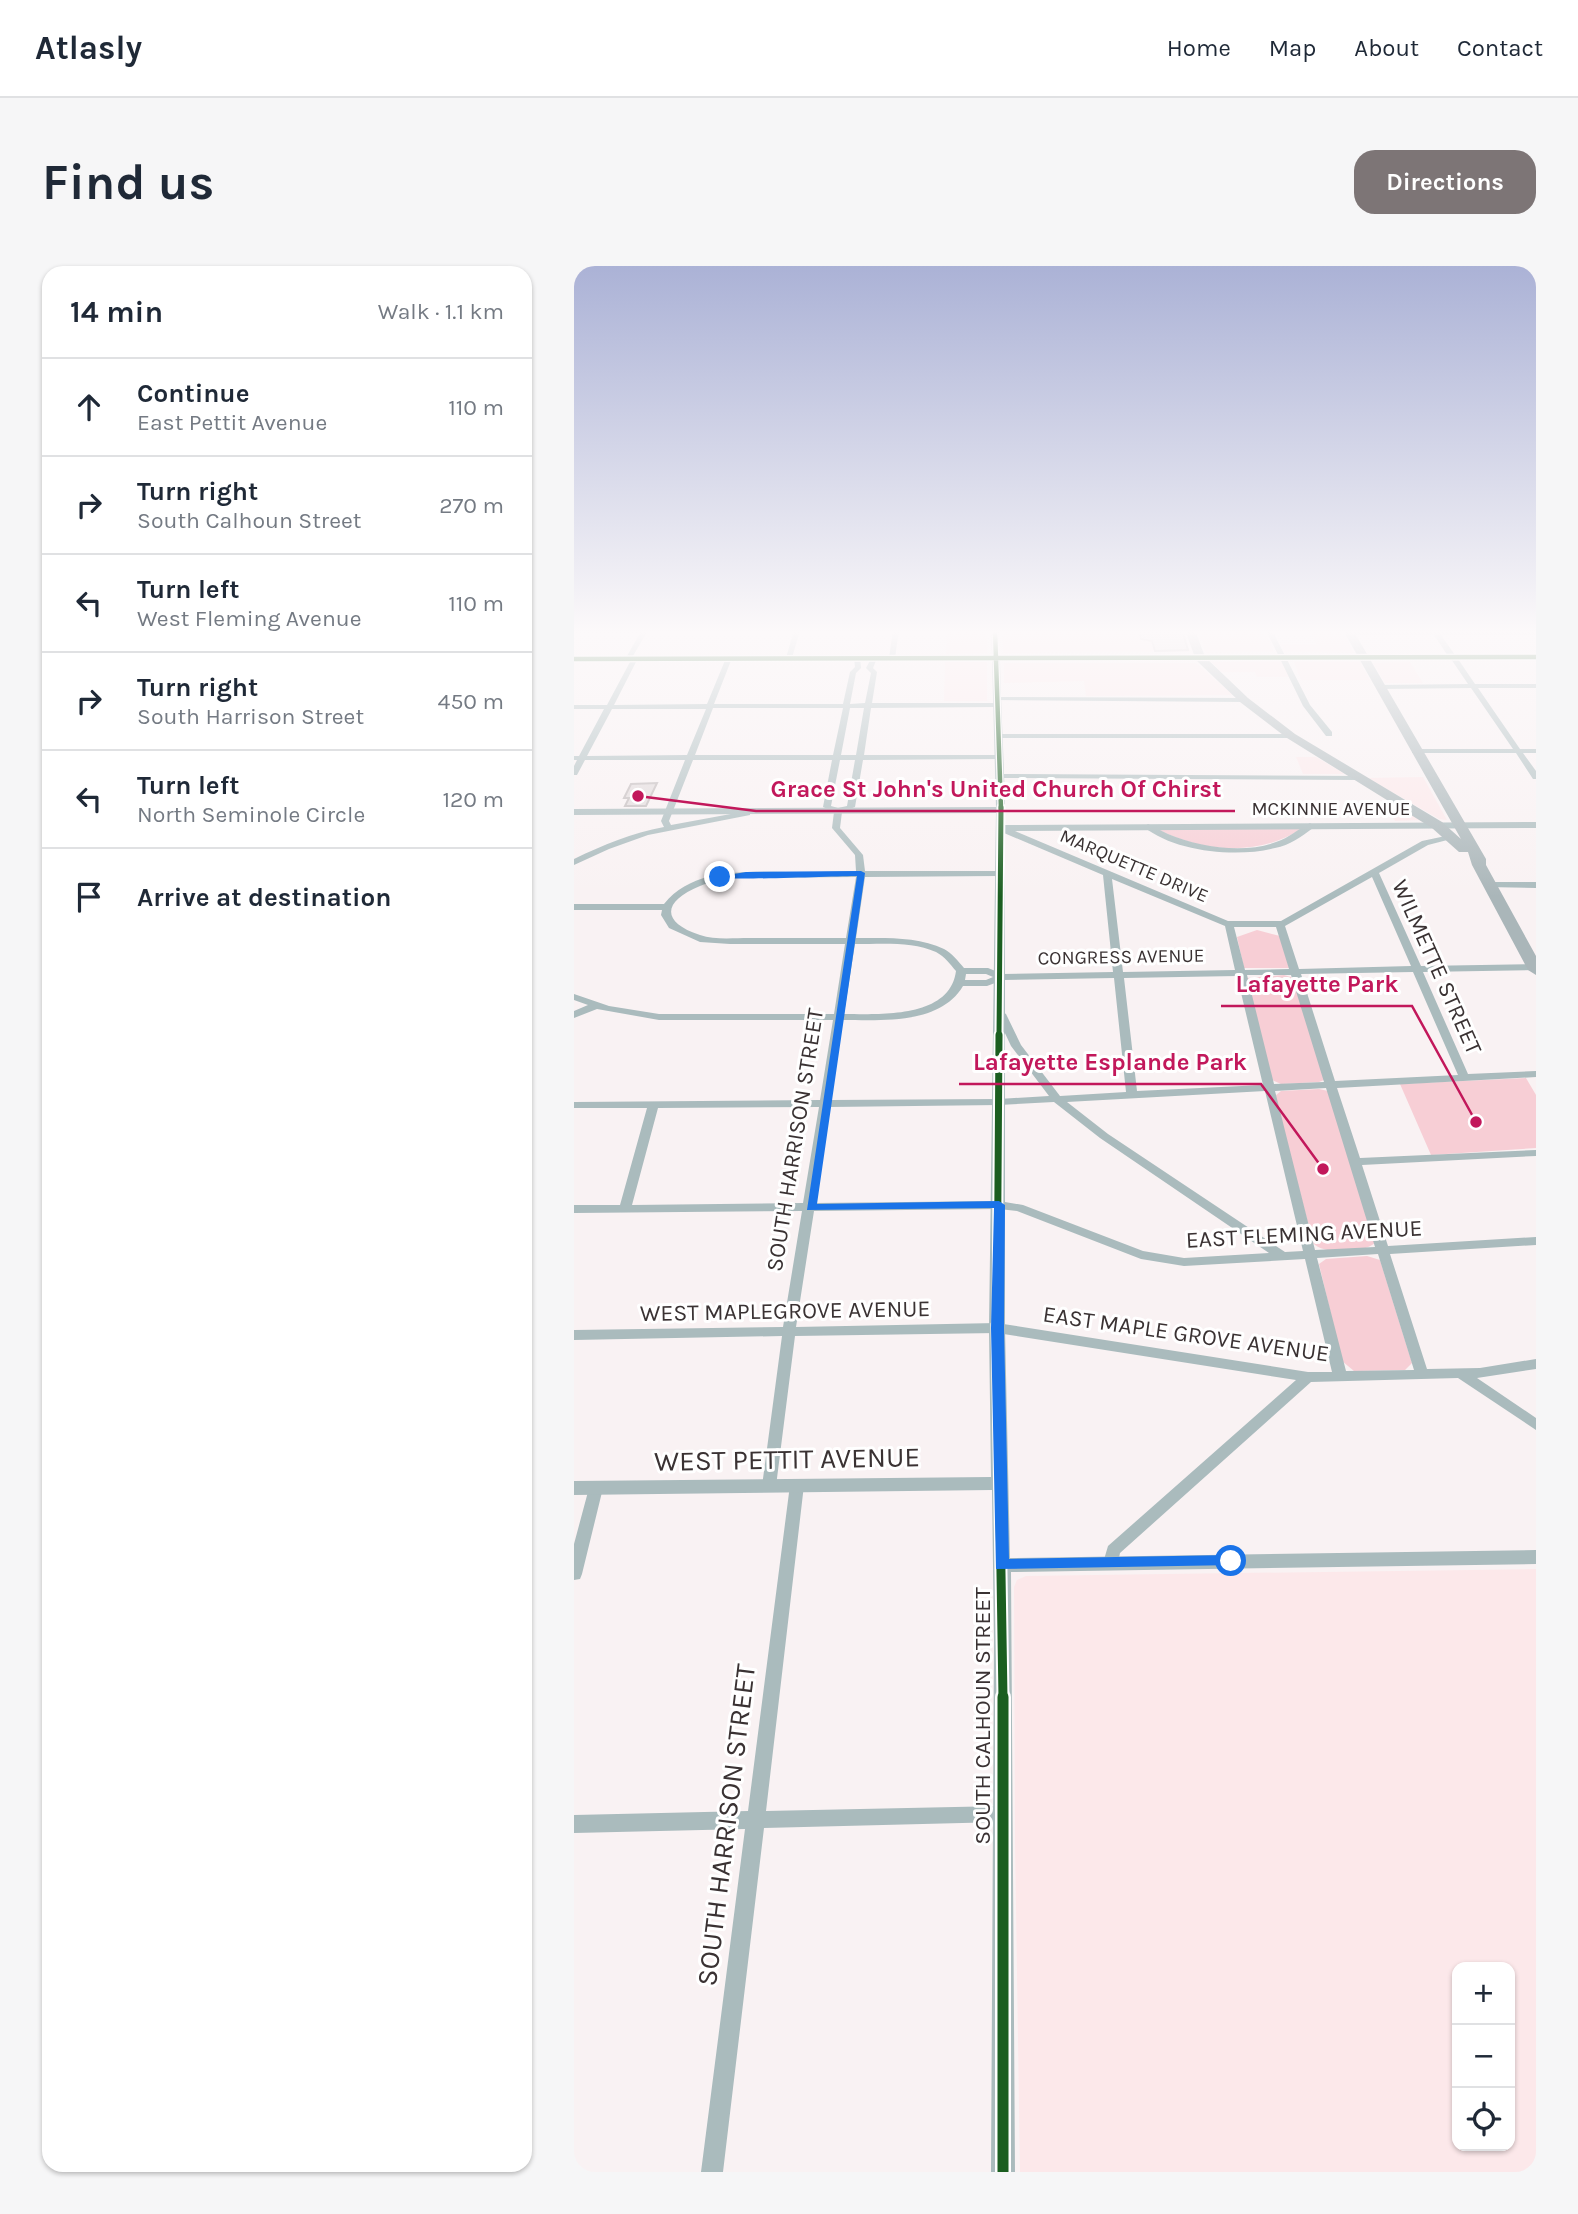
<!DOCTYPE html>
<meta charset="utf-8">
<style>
body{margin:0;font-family:Karla,sans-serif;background:#f6f6f7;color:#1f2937}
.controls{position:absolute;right:21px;bottom:21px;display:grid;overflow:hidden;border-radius:14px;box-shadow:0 2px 5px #0004}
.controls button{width:63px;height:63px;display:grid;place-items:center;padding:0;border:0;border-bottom:2px solid #e0e1e3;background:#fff;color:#1f2937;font:35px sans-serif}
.stop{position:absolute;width:21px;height:21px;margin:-16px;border:5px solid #1a73e8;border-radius:50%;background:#fff}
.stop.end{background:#1a73e8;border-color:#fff;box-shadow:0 2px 7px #0008}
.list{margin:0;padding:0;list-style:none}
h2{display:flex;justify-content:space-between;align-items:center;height:91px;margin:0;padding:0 28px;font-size:30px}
h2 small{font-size:23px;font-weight:400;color:#747a83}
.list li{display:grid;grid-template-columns:46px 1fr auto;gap:21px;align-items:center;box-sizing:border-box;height:98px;padding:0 28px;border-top:2px solid #e0e1e3}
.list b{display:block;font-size:26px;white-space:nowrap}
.list p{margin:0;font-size:23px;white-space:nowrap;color:#747a83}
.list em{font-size:23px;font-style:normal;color:#747a83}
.icon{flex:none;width:38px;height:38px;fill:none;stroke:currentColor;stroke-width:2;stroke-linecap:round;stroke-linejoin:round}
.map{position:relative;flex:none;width:962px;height:1906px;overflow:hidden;border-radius:21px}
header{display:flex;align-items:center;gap:42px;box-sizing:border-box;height:98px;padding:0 35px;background:#fff;border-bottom:2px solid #e0e1e3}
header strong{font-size:33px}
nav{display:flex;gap:38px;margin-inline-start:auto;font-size:24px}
.intro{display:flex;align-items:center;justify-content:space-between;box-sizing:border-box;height:168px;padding:0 42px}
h1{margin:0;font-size:49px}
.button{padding:18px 32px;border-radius:21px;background:#7d7576;color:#fff;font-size:24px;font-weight:700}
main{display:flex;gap:42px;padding:0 42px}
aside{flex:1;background:#fff;border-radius:21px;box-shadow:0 2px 5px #0004}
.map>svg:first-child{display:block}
.built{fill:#fce8ea;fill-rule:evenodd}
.green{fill:#f7ced5}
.building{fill:#e2dbdc;stroke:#c1babb;stroke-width:2}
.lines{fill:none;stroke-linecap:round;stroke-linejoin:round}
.minor{fill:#aabbbd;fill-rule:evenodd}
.tertiary{fill:#aabbbd;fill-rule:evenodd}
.trunk{fill:#aab6b9;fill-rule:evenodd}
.cycleway-far4-casing{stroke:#fff;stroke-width:7}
.cycleway-far3-casing{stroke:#fff;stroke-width:9}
.cycleway-far2-casing{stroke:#fff;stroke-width:11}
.cycleway-far1-casing{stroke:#fff;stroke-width:13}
.cycleway-casing{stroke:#fff;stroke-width:16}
.cycleway-far4{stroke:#1b5e20;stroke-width:4.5}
.cycleway-far3{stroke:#1b5e20;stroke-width:5}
.cycleway-far2{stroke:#1b5e20;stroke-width:7}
.cycleway-far1{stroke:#1b5e20;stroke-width:9}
.cycleway{stroke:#1b5e20;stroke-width:11}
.route{fill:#1a73e8}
.labels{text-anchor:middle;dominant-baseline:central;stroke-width:6;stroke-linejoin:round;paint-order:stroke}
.far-street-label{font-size:19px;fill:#3a3233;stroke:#fff}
.street-label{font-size:23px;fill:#3a3233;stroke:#fff}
.near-street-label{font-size:28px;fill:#3a3233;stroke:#fff}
.leader{fill:none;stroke:#c2185b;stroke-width:2.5}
.callout-dot{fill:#c2185b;stroke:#fff;stroke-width:2.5}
.callout-label{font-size:24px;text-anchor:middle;font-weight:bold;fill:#c2185b;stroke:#fff;stroke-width:6;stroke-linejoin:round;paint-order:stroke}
</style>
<header>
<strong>Atlasly</strong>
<nav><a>Home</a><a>Map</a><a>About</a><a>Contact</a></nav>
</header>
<div class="intro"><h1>Find us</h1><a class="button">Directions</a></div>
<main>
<aside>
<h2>14 min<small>Walk · 1.1 km</small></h2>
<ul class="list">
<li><svg class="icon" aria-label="ahead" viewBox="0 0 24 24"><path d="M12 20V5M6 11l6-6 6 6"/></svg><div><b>Continue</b><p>East Pettit Avenue</p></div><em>110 m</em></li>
<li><svg class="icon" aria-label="right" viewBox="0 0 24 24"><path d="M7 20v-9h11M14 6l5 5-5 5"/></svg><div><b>Turn right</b><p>South Calhoun Street</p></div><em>270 m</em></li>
<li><svg class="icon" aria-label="left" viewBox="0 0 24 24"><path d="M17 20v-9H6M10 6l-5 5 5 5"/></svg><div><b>Turn left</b><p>West Fleming Avenue</p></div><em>110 m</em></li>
<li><svg class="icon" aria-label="right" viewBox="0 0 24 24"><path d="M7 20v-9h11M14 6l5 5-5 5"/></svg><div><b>Turn right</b><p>South Harrison Street</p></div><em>450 m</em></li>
<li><svg class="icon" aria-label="left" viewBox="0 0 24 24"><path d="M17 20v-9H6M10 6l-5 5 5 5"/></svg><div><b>Turn left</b><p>North Seminole Circle</p></div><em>120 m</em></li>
<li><svg class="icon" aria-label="arrive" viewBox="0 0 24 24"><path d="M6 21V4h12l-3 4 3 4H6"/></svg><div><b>Arrive at destination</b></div></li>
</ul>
</aside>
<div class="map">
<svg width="962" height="1906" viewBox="0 0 962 1906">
<rect width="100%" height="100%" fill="#f9f2f3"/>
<path class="built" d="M374,364H413V387L372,388Z
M429,364H609L615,386L429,387Z
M624,364H690L700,386L632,387Z
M736,365H768L780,387L711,386L707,378H742Z
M371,396H413V435H370Z
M638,396H709L715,411H683L681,406H647Z
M720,396H786L796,414H727Z
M836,396L849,417H811L799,397Z
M430,397H622L659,429L512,430L510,415L430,417Z
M722,491H742L771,508H729Z
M849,511L873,554L865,553L794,512Z
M817,535L848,554L821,555L817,548H797L792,536Z
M962,1303V1906H446L441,1575L440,1321L443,1314L452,1310ZM883,1701H936V1880H883Z"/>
<path class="green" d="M586,563H727C684,591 629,586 585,564Z
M683,664L706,670L715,702H670L663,671Z
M710,709L720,712L750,814L745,816L707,818L698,814L673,712Z
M952,812L962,829V882L857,889L826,818Z
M745,823L754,825L801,977C790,987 749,989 739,977L701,830L707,825Z
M793,990L806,994L838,1097L831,1104L780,1105L768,1095L745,998L752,993Z"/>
<path class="building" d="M565,364H608L614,384L581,385L578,375L567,373Z
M83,517L72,540H51L55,532H50L57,518Z"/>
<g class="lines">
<path class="minor" d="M0,364H74L59,390L62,396L40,439L133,438L152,392L155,390L158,392L140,438H269L276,406L281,401L280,392L283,390L286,392L287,402L282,407L276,438L291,437L297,407L292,402L298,391L300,390L303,392L299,402L303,406L298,437H425V441H422L297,442L290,489H424L428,491L424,493L289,494L281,541L268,546L266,562L289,589L291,605H427L428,607L424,610L291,611L282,672C309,672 344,670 370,683C378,687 384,695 390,702H414L429,708L539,706L529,609L423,564V560H429L654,655H707L848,575L881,568V572L854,579L805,607L847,700L962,698V704L849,706L894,808L962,805V811L763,822L786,892L962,884V890L788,899L814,980L962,971V979L816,988L853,1103L906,1102L962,1093V1103L903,1112L962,1152V1164L884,1112L737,1116L546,1287L543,1301L537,1303L531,1301L529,1297L534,1280L722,1114L423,1067L221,1070L202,1220L200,1224L195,1226L190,1224L188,1220L208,1070L0,1074V1064L209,1061L228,945L0,947V939H46L73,842H0V836L246,834L259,754H85L23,743L0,752V745L14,739L0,734V728L35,740L85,748H260L271,678H156L126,676L95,662L87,649L88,644H0V638H90C119,602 170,606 212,606C235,606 259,606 282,605L281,589L258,562L260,546L249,541L258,494H119L95,555L97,559L173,545H176V549L74,569L35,583L0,599V593C29,579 58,567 90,561L87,555L111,494H11L3,509H0V500L3,494H0V490H5L30,443H0V439H33L56,396L53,390L66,367H0ZM139,442H269L259,489H121ZM276,442H290L282,489H267ZM38,443H132L113,489L13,490ZM266,494H281L273,540L264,542L257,540ZM282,611L272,672C240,672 207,672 175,672C159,672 140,674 126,669C86,656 89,635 126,620C138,615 150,613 163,612ZM798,611L837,700L725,703L711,660ZM538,613L651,660L661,704L549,706ZM660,661H702L715,703L671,704ZM281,678C307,678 338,675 362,686C371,691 376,698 382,705C376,753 305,748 270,748ZM839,706L884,809L761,815L727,708ZM392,708H412L419,711L412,714H391ZM673,709H717L750,816L700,818ZM663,710L689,819L563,825L550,712ZM540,712L552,826L486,830L447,779L432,748L427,745L422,748L437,780L475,830L425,833L257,834L269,754C307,754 366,759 389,720H413L429,714ZM752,822L801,981L741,984L701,825ZM691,825L729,985L711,986L534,868L493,836ZM480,836L526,872L695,987L610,992L569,985L449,939L425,935L241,937L256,841L425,839ZM245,841L229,937L58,939L84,842ZM425,943L443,945L567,993L610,1000L731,993L758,1106H734L423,1057L222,1061L240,945ZM804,988L840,1104L772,1105L743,992Z
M220,364H226L218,392L215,394L212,392Z
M319,364H325L321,392L318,394L315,392Z
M692,364H698L736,439L758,466V470H752L729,440Z
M857,364L962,365V369H867L881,389H962V393H884L901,418H962V422H904L946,483H962V487H949L962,505V513H959L942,487H838V483H939L897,422L806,423L803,421L806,419L894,418L877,393L789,394L786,392L789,390H874L860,369H776L773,367L776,365Z
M422,431L670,432L674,434L670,436L420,434V432Z
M422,468H717L721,470L717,472H425L421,470Z
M424,508L786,510L790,512L786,514L427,512H424Z
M736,557L740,560L739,562C727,571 716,579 701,582C663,592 601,586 570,561L574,558C581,561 587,565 594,568C625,581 670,588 702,576C715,572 724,563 736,557Z
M915,616H962V622L912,621L911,619Z
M223,1213L228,1215L230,1219L192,1545L428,1540L434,1542L437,1548L434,1554L428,1556L190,1562L149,1906H127L171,1563L0,1567V1549L174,1545L216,1219L218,1215Z
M22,1216L27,1218L29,1222L8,1308L6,1313L0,1314V1278L15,1222L17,1218Z"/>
<path class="tertiary" d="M417,364H425V390H789L793,392L789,394L426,395C427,450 431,504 431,559L962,556V562L431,565V1062L436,1292L962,1284V1298L437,1306L441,1906H417L420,1375L418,1224L0,1229V1215L417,1211L415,1062L422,547L0,549V543L422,541L418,395H0V391L418,390Z"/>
<path class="trunk" d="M611,364H621L631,391L674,432L721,468L868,556L887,573L769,364H779L912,593V599L962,690V709L954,704L898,599L894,586H885L858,562L713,472L666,436L622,394Z"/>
<defs>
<path id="cycleway-far4" d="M421,364L427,543
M0,393L962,391"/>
<path id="cycleway-far3" d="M425,770L427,541"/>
<path id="cycleway-far2" d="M423,1061L425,769"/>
<path id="cycleway-far1" d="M423,1059L429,1432"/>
<path id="cycleway" d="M429,1431V1906"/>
</defs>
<use href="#cycleway-far4" class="cycleway-far4-casing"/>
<use href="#cycleway-far3" class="cycleway-far3-casing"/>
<use href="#cycleway-far2" class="cycleway-far2-casing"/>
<use href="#cycleway-far1" class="cycleway-far1-casing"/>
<use href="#cycleway" class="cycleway-casing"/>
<use href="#cycleway-far4" class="cycleway-far4"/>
<use href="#cycleway-far3" class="cycleway-far3"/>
<use href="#cycleway-far2" class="cycleway-far2"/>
<use href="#cycleway-far1" class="cycleway-far1"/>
<use href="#cycleway" class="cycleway"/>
</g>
<linearGradient id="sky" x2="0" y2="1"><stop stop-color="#abb2d6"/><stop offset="0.58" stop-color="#fcf9fa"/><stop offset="1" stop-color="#fcf9fa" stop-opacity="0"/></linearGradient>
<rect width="962" height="631" fill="url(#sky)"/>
<path class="route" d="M287,605L291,607L243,938L425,935L431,939L430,1062L435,1293L657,1289L662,1291L664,1295L662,1299L422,1303L417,1062L420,942L233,944L283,610C264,610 149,615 142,611L172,606Z"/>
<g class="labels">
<g class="far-street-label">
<text x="757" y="543">MCKINNIE AVENUE</text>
<text transform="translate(560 600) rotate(23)">MARQUETTE DRIVE</text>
<text transform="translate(547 691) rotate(-1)">CONGRESS AVENUE</text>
</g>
<g class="street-label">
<text transform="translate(863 701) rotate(66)">WILMETTE STREET</text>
<text transform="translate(221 874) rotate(-81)">SOUTH HARRISON STREET</text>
<text transform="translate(730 968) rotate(-3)">EAST FLEMING AVENUE</text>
<text transform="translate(211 1045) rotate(-1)">WEST MAPLEGROVE AVENUE</text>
<text transform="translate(612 1068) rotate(8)">EAST MAPLE GROVE AVENUE</text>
<text transform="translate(408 1450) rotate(-90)">SOUTH CALHOUN STREET</text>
</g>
<g class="near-street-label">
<text transform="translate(213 1193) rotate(-1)">WEST PETTIT AVENUE</text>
<text transform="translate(152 1559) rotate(-83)">SOUTH HARRISON STREET</text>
</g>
</g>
<path class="leader" d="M64 530L182 545H661M902 856L838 740H647M749 903L687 818H385"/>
<g class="callout-dot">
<circle cx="64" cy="530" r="7"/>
<circle cx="902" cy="856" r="7"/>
<circle cx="749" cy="903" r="7"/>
</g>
<g class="callout-label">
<text x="422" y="531">Grace St John's United Church Of Chirst</text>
<text x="743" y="726">Lafayette Park</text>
<text x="536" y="804">Lafayette Esplande Park</text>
</g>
</svg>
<div class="controls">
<button>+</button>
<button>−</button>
<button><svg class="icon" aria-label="locate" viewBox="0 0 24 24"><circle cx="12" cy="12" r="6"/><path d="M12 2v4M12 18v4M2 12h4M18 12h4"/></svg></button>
</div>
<div class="stop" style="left:657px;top:1295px"></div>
<div class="stop end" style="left:146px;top:611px"></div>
</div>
</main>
